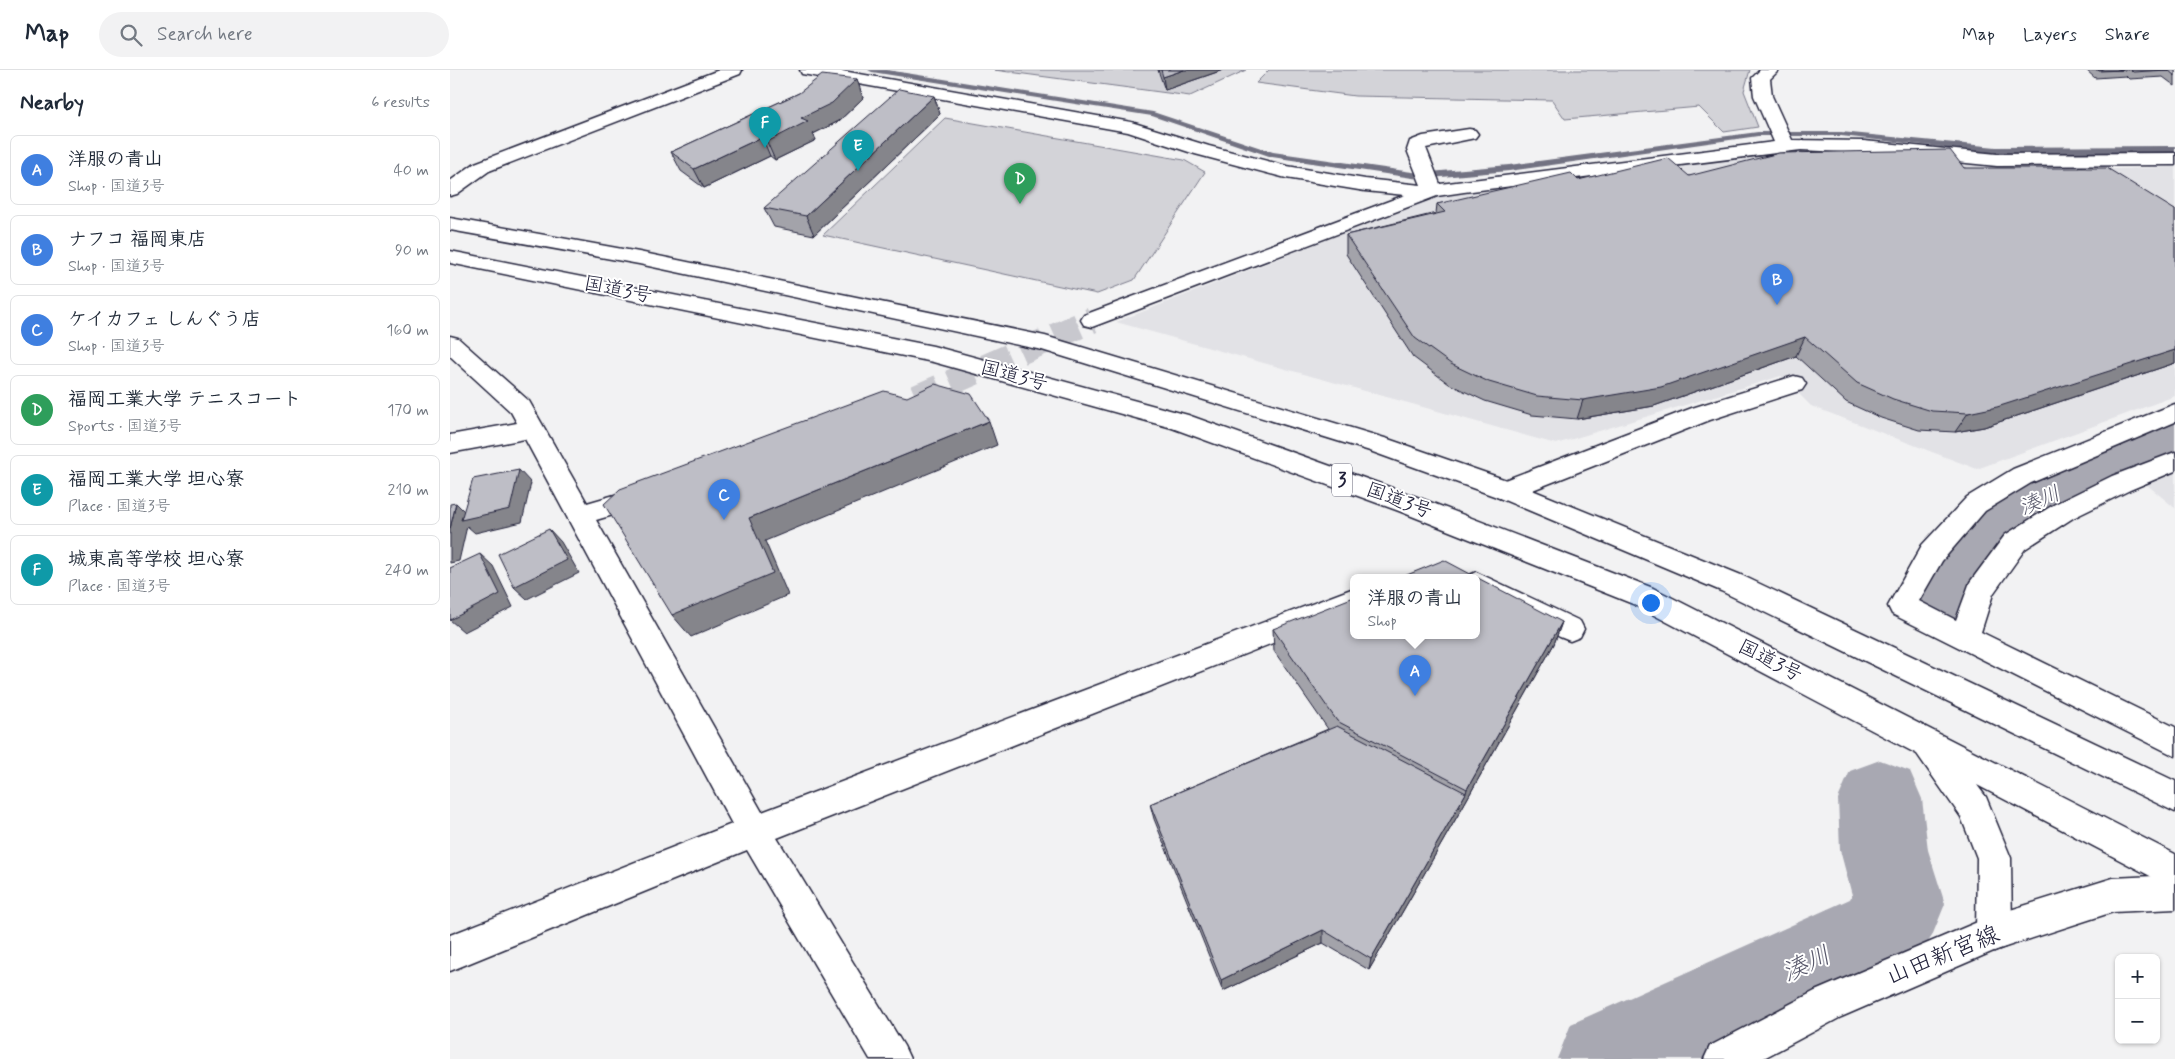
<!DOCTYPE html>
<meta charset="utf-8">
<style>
body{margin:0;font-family:Mynerve,"Klee One",sans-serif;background:#f2f2f3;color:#1f2937}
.controls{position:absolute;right:15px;bottom:15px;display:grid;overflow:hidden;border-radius:8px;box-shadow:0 1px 4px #0004}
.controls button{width:45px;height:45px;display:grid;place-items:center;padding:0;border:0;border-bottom:1px solid #e0e1e3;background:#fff;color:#1f2937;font:25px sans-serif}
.you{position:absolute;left:1200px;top:532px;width:18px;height:18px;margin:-12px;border:4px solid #fff;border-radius:50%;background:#1a73e8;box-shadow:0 0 0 8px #1a73e833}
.badge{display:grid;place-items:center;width:32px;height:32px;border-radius:50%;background:#7c3aed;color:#fff;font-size:16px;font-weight:700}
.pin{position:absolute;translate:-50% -41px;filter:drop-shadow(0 1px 2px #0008)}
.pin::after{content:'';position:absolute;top:26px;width:18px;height:15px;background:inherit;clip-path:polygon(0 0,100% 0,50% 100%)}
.popup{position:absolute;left:900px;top:504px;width:130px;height:65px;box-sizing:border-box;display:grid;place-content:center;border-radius:8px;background:#fff;filter:drop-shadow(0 1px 4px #0005);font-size:16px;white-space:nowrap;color:#747a83}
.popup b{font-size:19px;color:#1f2937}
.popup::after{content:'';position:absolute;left:50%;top:100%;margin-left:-10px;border:10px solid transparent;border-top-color:#fff}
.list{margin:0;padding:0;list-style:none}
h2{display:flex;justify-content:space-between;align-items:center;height:65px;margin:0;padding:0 20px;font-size:21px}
h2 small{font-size:16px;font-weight:400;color:#747a83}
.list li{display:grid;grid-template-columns:32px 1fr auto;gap:15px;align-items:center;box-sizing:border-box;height:70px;margin:0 10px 10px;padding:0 10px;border:1px solid #e0e1e3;border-radius:8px}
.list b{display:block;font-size:19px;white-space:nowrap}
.list p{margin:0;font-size:16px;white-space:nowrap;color:#747a83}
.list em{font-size:16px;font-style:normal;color:#747a83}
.icon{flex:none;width:28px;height:28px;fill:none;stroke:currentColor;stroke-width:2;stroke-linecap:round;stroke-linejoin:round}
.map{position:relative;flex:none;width:1725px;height:989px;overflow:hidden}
header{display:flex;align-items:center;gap:30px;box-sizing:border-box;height:70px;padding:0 25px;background:#fff;border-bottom:1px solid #e0e1e3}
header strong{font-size:24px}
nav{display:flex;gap:28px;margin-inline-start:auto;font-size:18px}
.search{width:350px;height:45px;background:#f2f2f3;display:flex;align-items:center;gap:12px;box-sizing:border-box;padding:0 18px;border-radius:28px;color:#747a83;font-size:19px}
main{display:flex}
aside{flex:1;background:#fff}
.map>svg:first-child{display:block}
.built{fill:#e2e2e6}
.green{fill:#d3d3d8;stroke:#7a7a8a}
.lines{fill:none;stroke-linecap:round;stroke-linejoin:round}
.stream{fill:#727282;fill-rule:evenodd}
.river{fill:#a8a8b2;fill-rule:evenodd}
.street-tunnel{stroke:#c8c8ce;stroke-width:26;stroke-dasharray:26 12;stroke-linecap:butt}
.street-casing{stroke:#22223b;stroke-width:3}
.secondary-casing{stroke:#22223b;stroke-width:3}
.highway-casing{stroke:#22223b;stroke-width:3}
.street{fill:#fff;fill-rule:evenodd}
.secondary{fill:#fff;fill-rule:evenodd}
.highway{fill:#fff;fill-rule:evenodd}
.wall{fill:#a3a3aa;stroke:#22223b}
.shaded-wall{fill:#85858b;stroke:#22223b}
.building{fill:#bebec6;stroke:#22223b}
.labels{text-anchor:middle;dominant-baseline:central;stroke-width:4;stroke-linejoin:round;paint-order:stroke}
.shield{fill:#fff;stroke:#646476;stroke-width:1}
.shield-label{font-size:19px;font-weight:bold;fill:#22223b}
.street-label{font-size:20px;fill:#22223b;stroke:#fff}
.water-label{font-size:21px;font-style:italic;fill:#58586b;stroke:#fff}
.near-street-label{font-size:24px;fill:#22223b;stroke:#fff}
.near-water-label{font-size:25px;font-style:italic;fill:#58586b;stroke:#fff}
</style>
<header>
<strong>Map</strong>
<div class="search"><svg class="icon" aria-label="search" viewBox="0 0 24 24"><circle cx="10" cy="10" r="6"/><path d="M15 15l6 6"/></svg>Search here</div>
<nav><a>Map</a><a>Layers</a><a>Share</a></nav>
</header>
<main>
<aside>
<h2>Nearby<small>6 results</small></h2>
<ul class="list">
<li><span class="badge" style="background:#3f7fe0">A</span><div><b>洋服の青山</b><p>Shop · 国道3号</p></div><em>40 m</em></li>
<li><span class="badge" style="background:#3f7fe0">B</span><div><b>ナフコ 福岡東店</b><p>Shop · 国道3号</p></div><em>90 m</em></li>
<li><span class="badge" style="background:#3f7fe0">C</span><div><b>ケイカフェ しんぐう店</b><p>Shop · 国道3号</p></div><em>160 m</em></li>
<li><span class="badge" style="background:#2e9e5b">D</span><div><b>福岡工業大学 テニスコート</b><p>Sports · 国道3号</p></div><em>170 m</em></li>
<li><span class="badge" style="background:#0f9aa8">E</span><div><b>福岡工業大学 坦心寮</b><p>Place · 国道3号</p></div><em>210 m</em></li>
<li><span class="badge" style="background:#0f9aa8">F</span><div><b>城東高等学校 坦心寮</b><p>Place · 国道3号</p></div><em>240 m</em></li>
</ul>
</aside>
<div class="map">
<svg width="1725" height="989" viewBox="0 0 1725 989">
<rect width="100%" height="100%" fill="#f2f2f3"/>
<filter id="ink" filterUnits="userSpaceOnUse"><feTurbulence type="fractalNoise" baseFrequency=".02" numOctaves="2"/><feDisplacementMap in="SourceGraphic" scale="10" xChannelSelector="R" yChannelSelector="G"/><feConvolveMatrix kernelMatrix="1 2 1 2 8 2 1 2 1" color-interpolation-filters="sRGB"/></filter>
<g filter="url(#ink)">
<path class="built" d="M1331,83L1437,85L1637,100L1725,97V326L1527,399L1361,336L1331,306L1106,374L666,252L986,127Z
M1725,402V438L1696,414Z"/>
<path class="green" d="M544,0H796L740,26Z
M819,0H1300L1294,21L1308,57L1274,62L1249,37L1115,49L1102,30L905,26L806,13Z
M495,48L734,90L755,102L684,210L647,224L373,165Z"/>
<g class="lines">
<path class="stream" d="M418,0H437L703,42L823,82L969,103L1059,95L1308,62H1391L1546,77L1725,76V82L1546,83L1391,66H1308L1059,101L969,109L822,87L702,46L422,2Z"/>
<path class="river" d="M1725,346V396L1579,465L1513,555L1487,564L1461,555L1450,534L1461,513L1531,429L1702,353Z
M1430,690L1460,701L1472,729L1478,780L1495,834L1482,866L1464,893L1264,989H1107L1121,954L1400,829L1402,825L1390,780L1388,729L1400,701Z"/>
<path class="street-tunnel" d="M466,328L642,250"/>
<defs>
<path id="street" d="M269,0H292L290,4L39,101L7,124L0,126V111L25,93Z
M350,0H387L681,52L759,76L837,96L915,109L971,115L957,80L960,71L973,66L1019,59L1025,60L1028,64L1025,68L976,78L990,114L1324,72L1304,26L1302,8L1310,0H1329L1320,9L1322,26L1342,70L1414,71L1547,84L1725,83V95L1547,96L1414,83L1351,80L1014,122L987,126L642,257L634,255L631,250L634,245L955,125L915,121L836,108L745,84L678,62L358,5L352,4Z
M0,266L8,268L79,331L137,433L192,417L201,420L205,427L201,434L146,450L312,742L904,518V541L327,768L454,976L460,989H420L297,780L0,901V865L282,754L75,369L0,383V365L67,353L61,342L0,286Z
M1344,306L1352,308L1356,314L1352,320L1260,350L1065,427L1056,430L1047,427L1043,420L1047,413L1242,338Z
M1725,334V352L1581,413L1535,441L1492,491L1469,531L1506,550L1520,512L1555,465L1605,434L1662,406L1725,382V401L1680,420L1623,448L1575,479L1543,524L1531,562L1725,657V686L1442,544L1438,536L1472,475L1517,427L1563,399Z
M1026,502L1130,551L1134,559L1130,567L1120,571L1110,567L1026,526V507H1015Z"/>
<path id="secondary" d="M1725,805V839L1663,842L1546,880L1391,947L1312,989H1254L1260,976L1365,921L1544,845L1663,808Z"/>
<path id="highway" d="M0,148L189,182L595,266L938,369L1065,413L1291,505L1725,711V742L1271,521L1047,427L920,381L592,280L189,194L0,160Z
M0,181L483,276L738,345L967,427L1203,518L1725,784V819L1527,715L1536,727L1561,788L1562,863L1557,876L1544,881L1531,876L1526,863L1527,788L1511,747L1467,684L1183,534L949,441L722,358L483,292L0,193Z"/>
</defs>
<use href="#street" class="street-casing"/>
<use href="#secondary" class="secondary-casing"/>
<use href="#highway" class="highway-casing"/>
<use href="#street" class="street"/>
<use href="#secondary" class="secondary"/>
<use href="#highway" class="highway"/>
</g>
<path class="wall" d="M708,0H773L715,20Z
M1636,0H1725V16L1713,7L1679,9L1676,6L1645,8Z
M407,9L413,28L389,51L363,64L366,70L325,90L320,86L254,118L231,101L221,82L349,23Z
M484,26L490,44L364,165L324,157L314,138Z
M1514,98L1725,140V293L1534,357L1505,362L1469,360L1431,348L1396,332L1346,286L1204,336L1127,349L1082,345L1035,331L999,314L963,287L896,184V165L986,143L987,134L1128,110L1239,106Z
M1112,552L1104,574L1012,738L919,900L873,873L773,921L704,749L700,734L878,659L824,581L823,559Z"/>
<path class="shaded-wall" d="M734,0H773L715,20L713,7Z
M407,9L413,28L389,51L363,64L366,70L325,90L317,72Z
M484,26L490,44L364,165L356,146Z
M312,67L320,86L254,118L244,99Z
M1355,267L1346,286L1204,336L1127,349L1133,330Z
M1725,280V293L1534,357L1505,362L1518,343Z
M539,351L547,375L315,471L338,525L241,567L222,545L299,448Z
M69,400L81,413L72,452L25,463L17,456L9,491L0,493V459L6,433L19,446Z
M99,459L111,472L129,503L77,529L64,517Z
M30,484L43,496L63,537L14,562L0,550Z
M1112,552L1104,574L1012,738L919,900L921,889L1016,723L1017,719Z
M873,860V873L773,921L771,910Z"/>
<path class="building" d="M711,0H734L713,7Z
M1648,0H1673L1649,1Z
M1681,0H1725V6L1718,0L1683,2Z
M372,5L407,9L382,33L351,48L358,51L317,72L312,67L244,99L221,82L349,23Z
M449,19L484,26L356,146L314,138Z
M1500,80L1514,98H1657L1725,140V280L1547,337L1518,343L1482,341L1443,329L1407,313L1355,267L1211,317L1133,330L1087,326L1039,312L1001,294L965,268L896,165L995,142L987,134L1121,103L1128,110L1218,88L1239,106L1329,83Z
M485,314L521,324L539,351L299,448L323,503L222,545L154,434L170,419L434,321L457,327Z
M69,400L60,439L11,450L23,409Z
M6,433L0,459V434Z
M99,459L117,490L64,517L48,484Z
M30,484L50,524L0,550V498Z
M994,490L1026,507H952Z
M1026,507L1112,552L1017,719L887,651L823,559L904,527V565H1026Z
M887,656L1016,723L921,889L873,860L771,910L700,734Z"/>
</g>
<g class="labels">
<rect class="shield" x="882" y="393.5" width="20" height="33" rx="4"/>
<g class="shield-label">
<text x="892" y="410">3</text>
</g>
<g class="street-label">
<text transform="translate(168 220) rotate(11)">国道3号</text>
<text transform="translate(564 306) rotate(15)">国道3号</text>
<text transform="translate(949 431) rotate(20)">国道3号</text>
<text transform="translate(1320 591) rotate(27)">国道3号</text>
</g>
<g class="water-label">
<text transform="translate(1590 431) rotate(-24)">湊川</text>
</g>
<g class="near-street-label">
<text transform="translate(1493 886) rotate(-22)">山田新宮線</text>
</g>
<g class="near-water-label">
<text transform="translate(1357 895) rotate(-25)">湊川</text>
</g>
</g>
</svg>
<div class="controls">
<button>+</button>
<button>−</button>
</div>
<div class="you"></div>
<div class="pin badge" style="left:965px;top:626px;background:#3f7fe0">A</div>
<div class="popup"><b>洋服の青山</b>Shop</div>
<div class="pin badge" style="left:1327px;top:235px;background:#3f7fe0">B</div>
<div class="pin badge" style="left:274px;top:450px;background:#3f7fe0">C</div>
<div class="pin badge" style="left:570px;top:134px;background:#2e9e5b">D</div>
<div class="pin badge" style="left:408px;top:101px;background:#0f9aa8">E</div>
<div class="pin badge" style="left:315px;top:78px;background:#0f9aa8">F</div>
</div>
</main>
